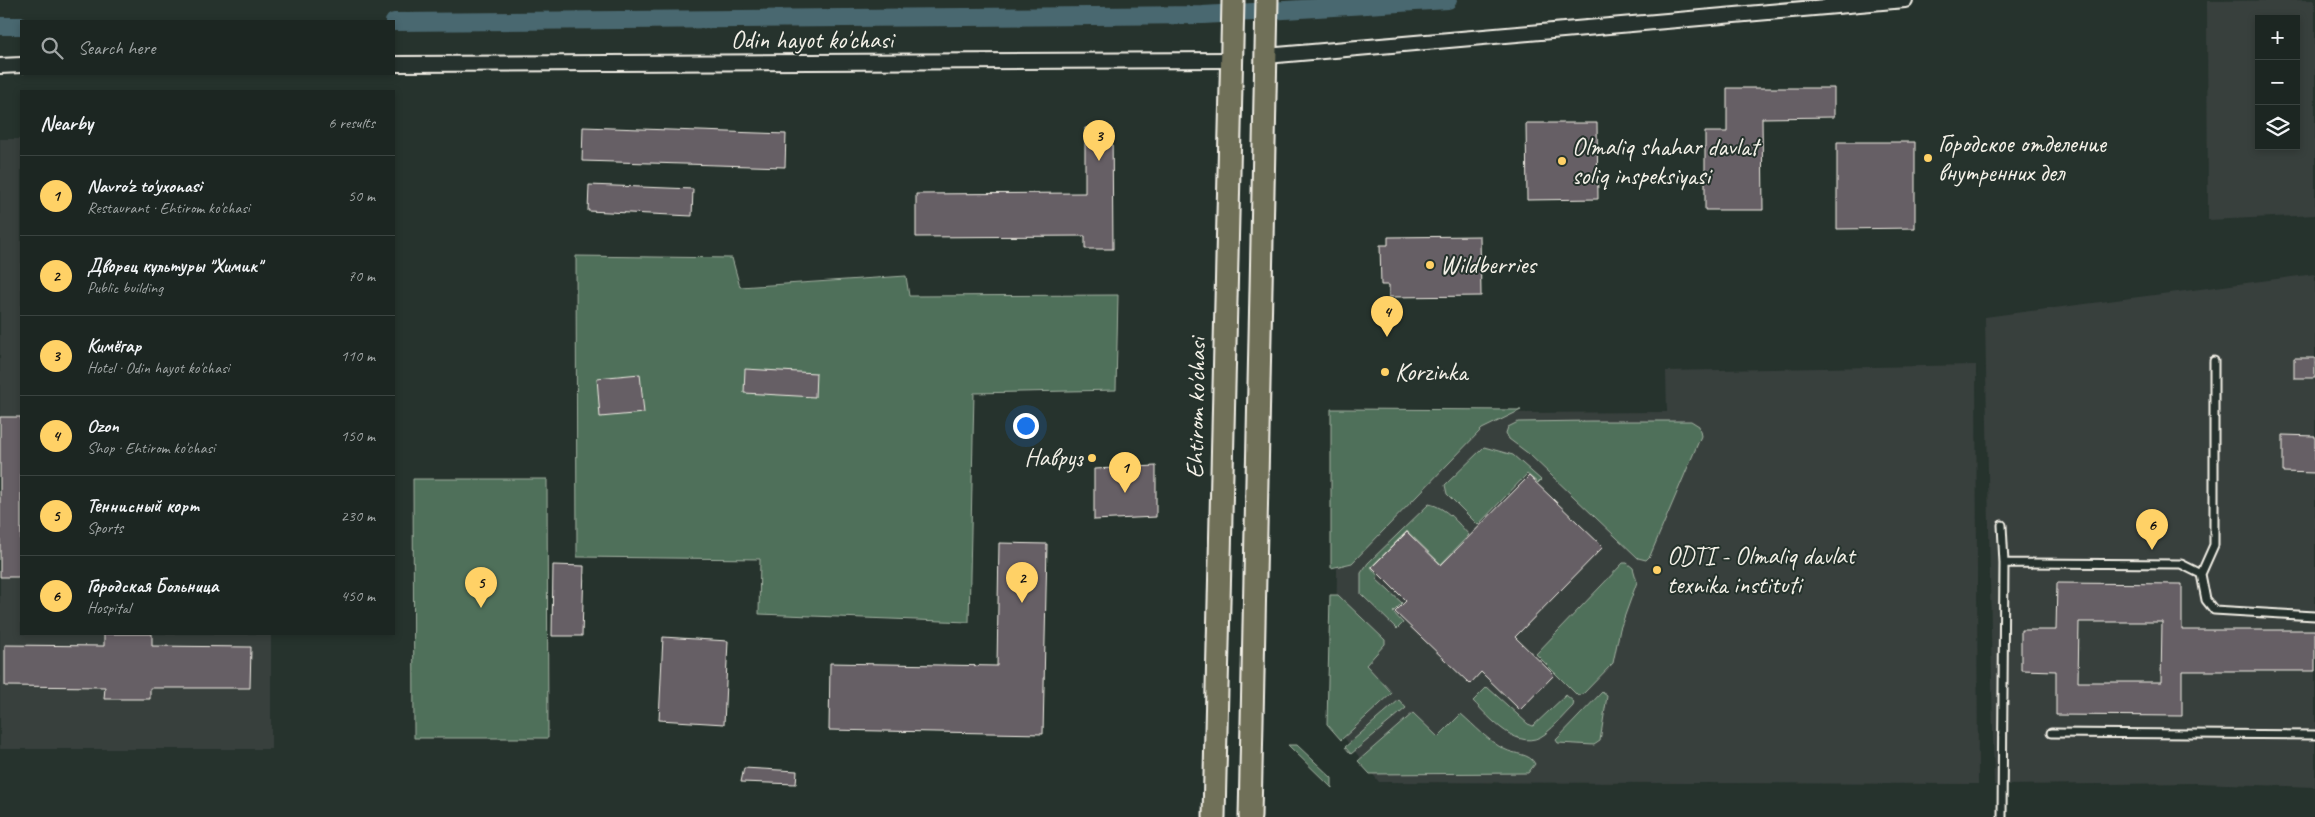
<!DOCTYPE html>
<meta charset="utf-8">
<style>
body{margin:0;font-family:Caveat,sans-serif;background:#252e2a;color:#f1f3f6}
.controls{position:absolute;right:15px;top:15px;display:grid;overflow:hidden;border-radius:0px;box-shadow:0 2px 8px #0003}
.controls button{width:45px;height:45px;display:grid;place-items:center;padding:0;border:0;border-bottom:1px solid #3a4340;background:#1c2622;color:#f1f3f6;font:25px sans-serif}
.you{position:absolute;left:1025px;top:425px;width:18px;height:18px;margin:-12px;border:4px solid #fff;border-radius:50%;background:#1a73e8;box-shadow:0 0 0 8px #1a73e833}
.badge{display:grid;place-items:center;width:32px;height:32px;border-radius:50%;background:#ffd166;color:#111;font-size:16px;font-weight:700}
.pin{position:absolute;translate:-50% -41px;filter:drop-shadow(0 1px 2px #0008)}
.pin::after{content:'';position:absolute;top:26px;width:18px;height:15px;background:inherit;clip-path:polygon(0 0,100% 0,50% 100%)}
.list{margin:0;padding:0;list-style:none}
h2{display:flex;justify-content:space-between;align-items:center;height:65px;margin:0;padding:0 20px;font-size:21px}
h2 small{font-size:16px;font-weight:400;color:#a0a5a5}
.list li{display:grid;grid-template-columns:32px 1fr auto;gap:15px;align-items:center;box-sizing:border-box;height:80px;padding:0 20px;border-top:1px solid #3a4340}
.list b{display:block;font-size:19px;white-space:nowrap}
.list p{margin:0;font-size:16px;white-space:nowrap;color:#a0a5a5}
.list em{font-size:16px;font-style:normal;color:#a0a5a5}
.icon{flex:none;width:28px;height:28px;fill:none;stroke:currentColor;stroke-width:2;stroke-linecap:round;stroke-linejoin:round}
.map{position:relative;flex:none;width:2315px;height:817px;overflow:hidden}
.search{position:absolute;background:#1c2622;box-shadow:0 2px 8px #0003;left:20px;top:20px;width:375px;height:55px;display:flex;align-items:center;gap:12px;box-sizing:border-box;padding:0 18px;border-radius:0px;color:#a0a5a5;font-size:19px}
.panel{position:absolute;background:#1c2622;box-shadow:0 2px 8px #0003;left:20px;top:90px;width:375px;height:545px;border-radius:0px}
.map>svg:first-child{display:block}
.built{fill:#39403e;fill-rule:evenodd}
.green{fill:#4f705a;stroke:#a2b0a1}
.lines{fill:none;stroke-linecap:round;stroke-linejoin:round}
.canal{stroke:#4a6870;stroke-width:18}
.building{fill:#665e65;stroke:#f4f1e8;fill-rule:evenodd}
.service-casing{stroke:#f4f1e8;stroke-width:11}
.minor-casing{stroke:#f4f1e8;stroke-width:18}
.primary-casing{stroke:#f4f1e8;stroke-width:25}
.service{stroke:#26332d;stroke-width:7}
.minor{stroke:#26332d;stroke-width:14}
.primary{stroke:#706f59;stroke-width:21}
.poi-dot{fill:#ffd166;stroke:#26332d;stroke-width:2}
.labels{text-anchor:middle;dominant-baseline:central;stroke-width:4;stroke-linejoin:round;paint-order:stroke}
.street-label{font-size:25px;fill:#f4f1e8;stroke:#26332d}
.poi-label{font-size:25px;fill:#f4f1e8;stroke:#26332d;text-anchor:start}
</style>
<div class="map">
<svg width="2315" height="817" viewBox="0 0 2315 817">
<rect width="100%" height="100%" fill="#26332d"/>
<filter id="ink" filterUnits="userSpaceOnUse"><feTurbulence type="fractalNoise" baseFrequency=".02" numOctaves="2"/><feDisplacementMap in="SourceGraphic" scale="10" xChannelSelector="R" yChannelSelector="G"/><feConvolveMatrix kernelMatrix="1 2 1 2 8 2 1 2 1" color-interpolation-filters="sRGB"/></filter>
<g filter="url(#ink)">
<path class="built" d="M2315,0V215L2208,220L2207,1ZM2259,19H2296V146H2259Z
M0,139H21V634H271V749H0Z
M2315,274V787L2198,783L1994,785L1985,317Z
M1976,365L1978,784L1379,782L1335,726L1339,414L1667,412L1666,371Z"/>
<path class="green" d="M576,256L732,258L740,287L906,276L909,296L1118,295L1116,390L974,393L969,622L759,614L760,559L577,557Z
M1331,409H1342L1521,410L1482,429L1352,563L1331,568Z
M1590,421H1691L1699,426L1701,436L1650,556L1646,560L1638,558L1529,454L1509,439L1506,433L1508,427L1518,422Z
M1484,447L1513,455L1541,480L1538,483L1527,474L1478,525L1447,494L1445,485Z
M413,479H547L548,738H414Z
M1429,504C1446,507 1458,523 1469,535L1441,564L1407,531L1371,567L1378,576L1376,579L1402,603L1393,612L1403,623L1397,629L1361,594V573L1368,563Z
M1623,563H1627L1633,568L1637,582L1620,629L1613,663L1584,693L1578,696L1536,654Z
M1330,595H1338L1385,640V644L1366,665L1392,693L1341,740L1327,724Z
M1487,687L1528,724L1533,726L1566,695L1574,702L1573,706C1564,715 1555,726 1545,734C1519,754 1490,718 1473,701Z
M1602,692L1607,696L1600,741L1594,745L1558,743L1556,740Z
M1399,700L1406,708L1351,754L1345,747Z
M1413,713L1438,737L1461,714C1475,726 1488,741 1504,749C1515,755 1530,753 1535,764L1528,773L1370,774L1358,761Z
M1288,745H1297L1332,778V788Z"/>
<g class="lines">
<path class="canal" d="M394,22L1203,15L1448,0
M0,26H21"/>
</g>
<path class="building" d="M1727,88H1834V117L1762,118L1763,210H1705V132H1727Z
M1526,123H1597L1598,199L1527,200Z
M583,127L786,134L785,167L582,161Z
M1085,128H1112L1113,249H1085V236L916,237V194L1085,193Z
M1837,142H1915V228L1837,229Z
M589,185L693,189L692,216L588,211Z
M1480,236L1481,296L1389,297V285H1381L1380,245H1388V237Z
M2294,358H2315V378H2294Z
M745,369L816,373L815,397L744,393Z
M640,374L644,413L600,417L597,378Z
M0,417H21V577H0Z
M2283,435L2315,436V473L2283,472Z
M1156,466V517L1094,520V469Z
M1529,476L1603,547L1515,637L1554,675L1520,710L1481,672L1470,684L1395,612L1406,601L1372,567L1407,532L1441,565Z
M999,543L1047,544L1043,734L829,730L830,663L997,666Z
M553,565L584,566L582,636H552Z
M2057,583L2182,584V630H2315V671H2182V716L2056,715V671L2021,670V630H2056ZM2079,622H2162L2161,682H2078Z
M104,634H152V646L251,647L250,688H150V699H104L105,687L5,686V645L104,646Z
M663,637L728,641L724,724L659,720Z
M744,768L797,771L796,784L741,782Z"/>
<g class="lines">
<defs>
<path id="service" d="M2002,525L2004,563L2002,817
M2004,563L2181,564L2201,574L2206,600L2214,610L2315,616
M2201,574L2214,545V361
M2051,733L2315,735"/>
<path id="minor" d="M1266,56L1905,0
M394,64L1231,60
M0,66L21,65"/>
<path id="primary" d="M1214,817L1233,0
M1250,817L1267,0"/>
</defs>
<use href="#service" class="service-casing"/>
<use href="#minor" class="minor-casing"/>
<use href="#primary" class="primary-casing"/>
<use href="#service" class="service"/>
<use href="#minor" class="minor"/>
<use href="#primary" class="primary"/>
</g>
</g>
<g class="poi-dot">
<circle cx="1928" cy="158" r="5"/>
<circle cx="1562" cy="161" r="5"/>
<circle cx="1430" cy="265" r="5"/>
<circle cx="1385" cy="372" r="5"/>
<circle cx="1092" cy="458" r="5"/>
<circle cx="1657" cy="570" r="5"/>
</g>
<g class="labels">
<g class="street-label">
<text x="812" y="40">Odin hayot ko'chasi</text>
<text transform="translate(1196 408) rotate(-89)">Ehtirom ko'chasi</text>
</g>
<g class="poi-label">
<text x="1938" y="144">Городское отделение<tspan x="1938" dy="29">внутренних дел</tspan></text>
<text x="1572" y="147">Olmaliq shahar davlat<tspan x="1572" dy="29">soliq inspeksiyasi</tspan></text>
<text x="1440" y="265">Wildberries</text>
<text x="1395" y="372">Korzinka</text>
<text x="1082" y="458" text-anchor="end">Навруз</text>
<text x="1667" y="556">ODTI - Olmaliq davlat<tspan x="1667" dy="29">texnika instituti</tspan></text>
</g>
</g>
</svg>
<div class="controls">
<button>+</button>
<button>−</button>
<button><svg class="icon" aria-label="layers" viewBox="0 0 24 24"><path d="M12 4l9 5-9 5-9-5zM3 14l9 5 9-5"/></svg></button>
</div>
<div class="you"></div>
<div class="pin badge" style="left:1125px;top:493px">1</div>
<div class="pin badge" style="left:1022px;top:603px">2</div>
<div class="pin badge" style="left:1099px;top:161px">3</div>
<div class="pin badge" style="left:1387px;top:337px">4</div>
<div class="pin badge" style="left:481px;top:608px">5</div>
<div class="pin badge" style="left:2152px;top:550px">6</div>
<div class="search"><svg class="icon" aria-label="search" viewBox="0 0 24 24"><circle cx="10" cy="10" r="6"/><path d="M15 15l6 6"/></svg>Search here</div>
<section class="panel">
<h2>Nearby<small>6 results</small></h2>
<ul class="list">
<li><span class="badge">1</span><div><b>Navro'z to'yxonasi</b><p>Restaurant · Ehtirom ko'chasi</p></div><em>50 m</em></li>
<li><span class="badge">2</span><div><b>Дворец культуры &quot;Химик&quot;</b><p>Public building</p></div><em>70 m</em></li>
<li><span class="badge">3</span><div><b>Кимёгар</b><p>Hotel · Odin hayot ko'chasi</p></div><em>110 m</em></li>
<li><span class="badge">4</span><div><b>Ozon</b><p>Shop · Ehtirom ko'chasi</p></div><em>150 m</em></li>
<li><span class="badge">5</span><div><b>Теннисный корт</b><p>Sports</p></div><em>230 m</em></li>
<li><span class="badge">6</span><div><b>Городская Больница</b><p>Hospital</p></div><em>450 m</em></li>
</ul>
</section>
</div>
